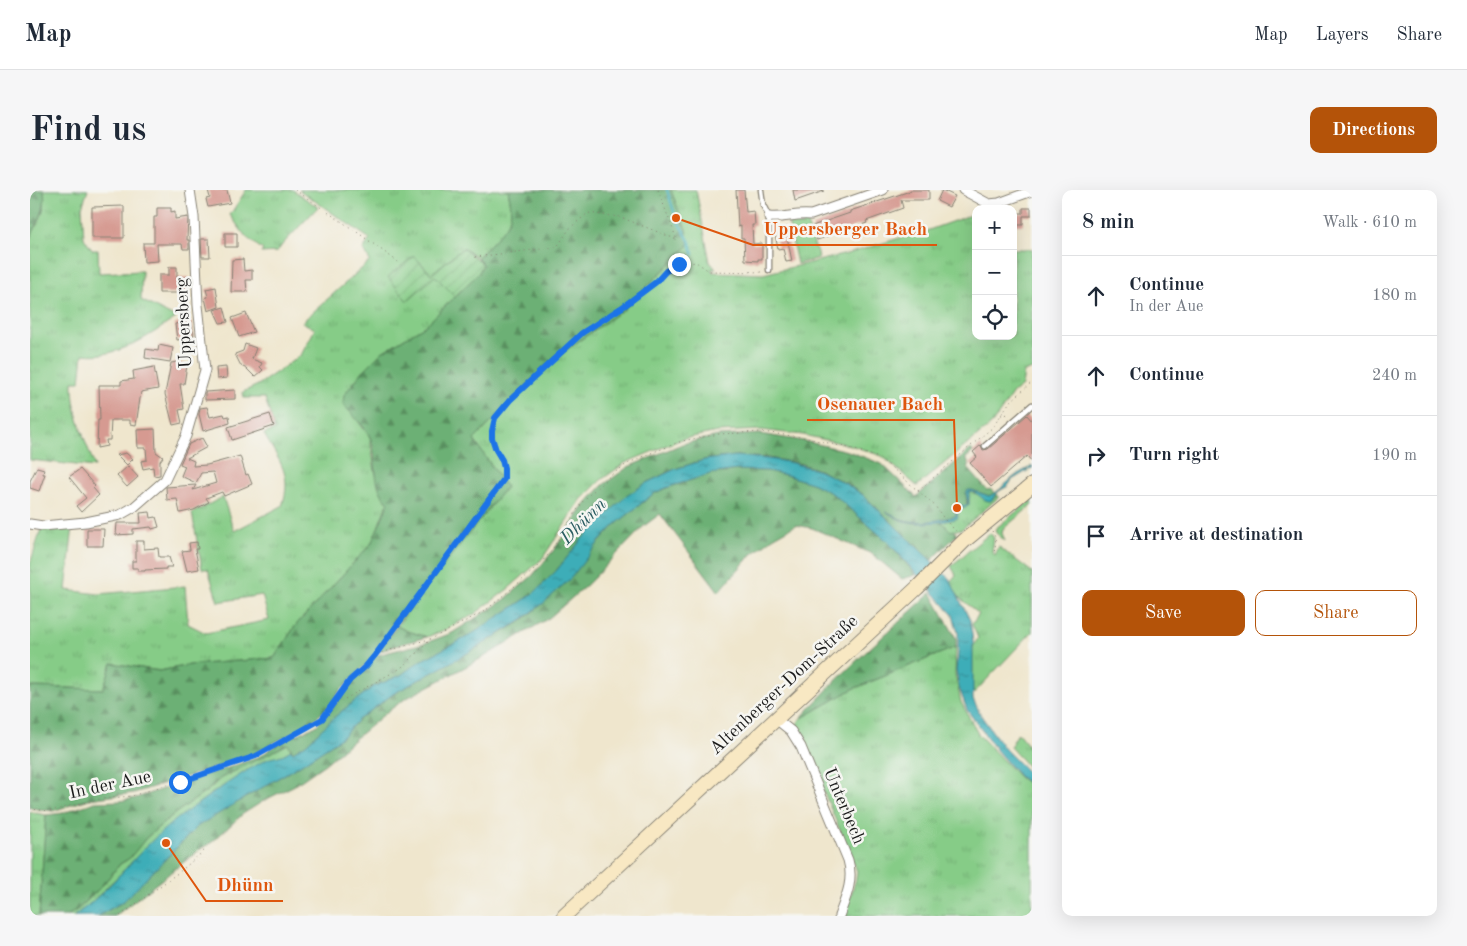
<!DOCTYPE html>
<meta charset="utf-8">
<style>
body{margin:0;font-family:"Old Standard TT",serif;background:#f6f6f7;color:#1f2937}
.controls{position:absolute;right:15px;top:15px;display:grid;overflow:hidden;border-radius:10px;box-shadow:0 5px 20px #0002}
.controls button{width:45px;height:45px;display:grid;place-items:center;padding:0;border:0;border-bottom:1px solid #e0e1e3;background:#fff;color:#1f2937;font:25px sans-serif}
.stop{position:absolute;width:15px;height:15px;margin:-11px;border:4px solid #1a73e8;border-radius:50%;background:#fff}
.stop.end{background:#1a73e8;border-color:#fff;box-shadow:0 1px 5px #0008}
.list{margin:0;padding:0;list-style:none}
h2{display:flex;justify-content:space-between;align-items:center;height:65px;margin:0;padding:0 20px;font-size:21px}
h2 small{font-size:16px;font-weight:400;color:#747a83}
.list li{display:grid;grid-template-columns:32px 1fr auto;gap:15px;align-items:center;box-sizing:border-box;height:80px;padding:0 20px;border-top:1px solid #e0e1e3}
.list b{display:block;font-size:19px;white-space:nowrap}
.list p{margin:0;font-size:16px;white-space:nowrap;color:#747a83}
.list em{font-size:16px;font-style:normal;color:#747a83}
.actions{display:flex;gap:10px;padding:15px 20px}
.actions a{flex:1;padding:11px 0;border:1px solid #b45309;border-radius:10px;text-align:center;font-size:18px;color:#b45309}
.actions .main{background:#b45309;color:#fff}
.icon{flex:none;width:28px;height:28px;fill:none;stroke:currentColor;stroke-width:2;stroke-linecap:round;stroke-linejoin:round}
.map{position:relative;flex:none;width:1002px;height:726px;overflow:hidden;border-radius:10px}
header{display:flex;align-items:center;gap:30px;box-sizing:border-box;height:70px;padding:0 25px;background:#fff;border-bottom:1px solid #e0e1e3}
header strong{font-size:24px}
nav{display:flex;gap:28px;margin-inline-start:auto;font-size:18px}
.intro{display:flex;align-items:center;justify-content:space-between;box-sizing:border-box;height:120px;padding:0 30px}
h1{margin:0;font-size:35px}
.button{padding:12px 22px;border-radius:10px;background:#b45309;color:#fff;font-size:18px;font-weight:700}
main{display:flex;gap:30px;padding:0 30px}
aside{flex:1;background:#fff;border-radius:10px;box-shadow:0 5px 20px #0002}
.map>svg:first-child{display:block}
.grass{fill:url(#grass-tufts);stroke:#517452}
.forest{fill:url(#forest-firs);stroke:#446648}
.garden{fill:url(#garden-furrows);stroke:#517452}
.water{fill:url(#water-ripples);stroke:#2c646a}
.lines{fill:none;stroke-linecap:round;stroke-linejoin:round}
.stream{stroke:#3dadb8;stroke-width:2.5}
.building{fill:#d69a91}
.service-casing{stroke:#868174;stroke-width:7}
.minor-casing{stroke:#868174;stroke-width:11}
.secondary-casing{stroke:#868174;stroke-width:16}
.path{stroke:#868174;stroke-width:1;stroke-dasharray:1 4;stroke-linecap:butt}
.service{stroke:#fff;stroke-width:4.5}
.minor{stroke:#fff;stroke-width:9}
.secondary{stroke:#f8e8c3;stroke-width:14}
.route{stroke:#1a73e8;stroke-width:6}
.labels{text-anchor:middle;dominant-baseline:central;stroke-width:5;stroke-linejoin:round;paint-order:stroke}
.street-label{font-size:18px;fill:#1c1c1c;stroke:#f6f6f2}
.water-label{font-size:19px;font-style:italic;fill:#2b5d62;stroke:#f6f6f2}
.leader{fill:none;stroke:#de560d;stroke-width:2}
.callout-dot{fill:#de560d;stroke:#f6f6f2;stroke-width:2}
.callout-label{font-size:19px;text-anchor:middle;font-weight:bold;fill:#de560d;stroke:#f6f6f2;stroke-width:5;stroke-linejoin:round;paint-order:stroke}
</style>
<header>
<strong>Map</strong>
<nav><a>Map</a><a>Layers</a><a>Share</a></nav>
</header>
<div class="intro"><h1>Find us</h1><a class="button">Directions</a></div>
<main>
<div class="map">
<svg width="1002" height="726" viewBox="0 0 1002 726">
<defs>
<pattern id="grass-tufts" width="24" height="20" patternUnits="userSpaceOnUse" patternTransform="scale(1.25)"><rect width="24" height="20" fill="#86cc87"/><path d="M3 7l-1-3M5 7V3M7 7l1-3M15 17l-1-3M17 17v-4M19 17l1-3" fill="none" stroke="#73af74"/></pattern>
<pattern id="forest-firs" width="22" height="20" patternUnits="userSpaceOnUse" patternTransform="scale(1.25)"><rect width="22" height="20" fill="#6cb074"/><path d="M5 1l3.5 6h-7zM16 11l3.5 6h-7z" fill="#588e5e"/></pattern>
<pattern id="garden-furrows" width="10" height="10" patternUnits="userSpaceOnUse" patternTransform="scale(1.25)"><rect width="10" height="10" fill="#86cc87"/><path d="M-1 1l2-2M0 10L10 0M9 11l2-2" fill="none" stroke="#73af74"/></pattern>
<pattern id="water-ripples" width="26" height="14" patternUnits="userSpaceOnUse" patternTransform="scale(1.25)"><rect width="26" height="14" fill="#3dadb8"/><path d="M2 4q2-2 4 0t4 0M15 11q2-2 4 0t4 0" fill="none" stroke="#328c95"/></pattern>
</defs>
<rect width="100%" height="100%" fill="#f6f6f2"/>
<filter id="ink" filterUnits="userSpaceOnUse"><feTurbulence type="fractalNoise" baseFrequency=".02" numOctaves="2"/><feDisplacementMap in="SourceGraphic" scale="10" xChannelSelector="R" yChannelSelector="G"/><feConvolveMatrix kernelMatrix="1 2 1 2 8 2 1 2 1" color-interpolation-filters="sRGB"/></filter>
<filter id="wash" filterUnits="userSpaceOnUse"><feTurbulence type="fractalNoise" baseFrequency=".0096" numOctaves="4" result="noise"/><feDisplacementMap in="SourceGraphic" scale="20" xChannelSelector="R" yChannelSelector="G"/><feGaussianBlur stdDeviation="1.12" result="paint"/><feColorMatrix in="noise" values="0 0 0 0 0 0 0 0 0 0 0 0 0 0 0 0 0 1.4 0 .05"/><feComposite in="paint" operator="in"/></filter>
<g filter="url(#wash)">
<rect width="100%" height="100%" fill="#efe6cd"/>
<path class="grass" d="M14,0H58L52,17L54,48L62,60H68L69,83L112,81L111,110L146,128C118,146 88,169 53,164L50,192H43C42,222 55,249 65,277L0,270V48C9,31 17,20 14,0Z
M216,0H263L288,17L252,55L247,62L231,63L233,60L216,47L200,25Z
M269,0H478C480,9 482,19 480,28C477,38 455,61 447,67L433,58L401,84L384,66L376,74L405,86L425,106L396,135L352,162L334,180L314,205L328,231L340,247L345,281L353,307L359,312C351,325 348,341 341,354L266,435L244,468L160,475L129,481L82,473L73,499L0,497V374L11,339L43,336L36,400L69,404L155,396L158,434L176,443L239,430L232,405L188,412L178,379H172L162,323L193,307L204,341L252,316C263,284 249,271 234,244L245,240L235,208H214L213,202L228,195L271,165L285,139L272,132L340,71L333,59L340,49Z
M641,0H666L680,72L686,79H681L683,82L733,84L817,64L876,46L885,45L946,23V146H983V59H1002V179L994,182L992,196L983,203L962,234L887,296L852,266L820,255L773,245L731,240L688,242L652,249L595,273L571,290L551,310L512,369L478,399L446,423L417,439L397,447L377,441L367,436L410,379L476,297L444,250L518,173L595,118L659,55Z
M769,29L776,31L789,68L767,74L758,31Z
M939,302L964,308L967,304L969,307L932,339L921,341L911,331H917L928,324L927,318H935L939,311L938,305Z
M1002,309V315L973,339L972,343L975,351L966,343L965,339Z
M960,343L964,348L962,363L966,365V360L969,357L1002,382V442L944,503C937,482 936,467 948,448L942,434L949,424L930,408L919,393L926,385L921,376Z
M926,457L925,484L931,512L948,544L990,588L1002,596V726H814L826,689L827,681L766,536L770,529L823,499Z
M988,543L1002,560V581L980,557Z
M258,554L261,560L251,566L239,569L217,581L181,604L139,636L59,715L44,726H37L54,714L71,697L90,674L97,670L116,648L144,624L177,601L191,588Z
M0,622L16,625L9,726H0Z"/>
<path class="forest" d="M0,0H14C17,19 8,32 0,48Z
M478,0H641L656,39L659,55L595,118L518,173L444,250L476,297L365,436L345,465L309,502L300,516L278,535L213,569L104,603L59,609L23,621L0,618V497L73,499L82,473L129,481L160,475L244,468L266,435L341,354L359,312C340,297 349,268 340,247C334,235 321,224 313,214L314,205L334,180L352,162L396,135L448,84L453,74L447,68C455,61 477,38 480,28C482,19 480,9 478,0Z
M730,244L774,251L818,261L852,274L886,307L941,259L943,262L936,268L939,274L937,277L957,300L960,299L965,303L959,306L942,300L936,303L937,315L926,317V326C909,330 888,335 871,329C865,327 863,323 857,323C862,324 866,328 871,330C883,334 898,332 911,331L921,341L924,340L927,345L901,371L833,305L817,294L789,280L772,274L739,268L705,266L674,270L645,279L616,293L503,404L439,446L390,471L371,485L343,497L308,524L276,554L263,562L258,554L191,588L177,601L144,624L116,648L100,668L90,674L71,697L47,720L37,726H9L16,625L33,623L65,612L90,611L106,608L173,585L195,579L228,567L257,549L286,536L303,517L322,492L347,465L395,453L422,443L474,410L502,386L523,361L555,315L573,295L598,277L652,254L688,246Z
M707,280L737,281L756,285L784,294L803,304L858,352L886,385L872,389L842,364L782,338L766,335L743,348L720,366L689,402L630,324L614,336L558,394L519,428L454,467L375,509L357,522L295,574L265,595L235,610L213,624L181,653L172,658L85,726H68L94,711L168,636L270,575L311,548L328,530L363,504L436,464L490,432L515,412L585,335L623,304L636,298L680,284Z
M901,403L926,448V457L823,499L770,529C810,483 856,444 901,403Z
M367,436L377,441L397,447L375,453L348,462Z"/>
<path class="garden" d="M433,58L453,74L448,84L425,106L405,86L377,111L358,87L384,66L401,84Z"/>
<path class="water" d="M705,266C759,270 788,274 833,305L919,388L940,430L943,451V509L952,527L975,559L1002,586V597L989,586L967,561L937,520L929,498L926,480L928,464V443L923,425L858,352L803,304L784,294L756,285L737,281L707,280L680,284L636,298L623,304L585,335L569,352L541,388L515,412L489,432L436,464L363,504L328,530L311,548L270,575L168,636L94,711L68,726H44C80,701 105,664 138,636C163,616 190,598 216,581C223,577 233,571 240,568C250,566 253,565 261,560L263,562L276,554L308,524L343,497L371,485L390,471L439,446L503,404L526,381L552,349L595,307L616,293L645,279L674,270Z
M1002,276V278L982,290L978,296L969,301L961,311C952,312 949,301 939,302V315L935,318H927L928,328C914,333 885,335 871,330C866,328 861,324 856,322C862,323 865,326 870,329C886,335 911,330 926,326V317L934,316L938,314L936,303L938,300H942L959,306C969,302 976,293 985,286C990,282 996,280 1002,276Z"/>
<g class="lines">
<path class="stream" d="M637,0L646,28L660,52L663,64"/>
</g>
<g id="blocks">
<path class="building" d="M178,0H197L200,13L178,17L176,9L180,8Z
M706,0H714L716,22L724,21L725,35H722L723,54L732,53V69H728V71L715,70L714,48H711V36L708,37Z
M763,0H794V1L765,11Z
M880,0H899V10H871L873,18L836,31L837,33L798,45L799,46L787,50L782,36L820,23V21L880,1Z
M912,0L925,6L919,17L907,11Z
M94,16V48H62V17Z
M127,18H141V22L145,21V29L158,27L157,50H159V59H153L152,54H127L128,71L114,72L113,53H124V27H127Z
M993,18H1001V26H993V35H983V23H993Z
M756,42L762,71L756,72L753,58L748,59L745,44Z
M195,43H207V57H195Z
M171,49H179L180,67H172Z
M213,69L214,81L222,80V90H216L217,102H201L202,70Z
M139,77H147V88L159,87V103H129V85H139Z
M186,97L189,117L178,121L175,108L178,107L176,99Z
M194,117L198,132L190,133L184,120Z
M216,123L224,142L209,147L202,128Z
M161,131L164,147L147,150L145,134Z
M215,154L226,158L222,169L232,173L230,177L233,180L225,187L217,179L211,176L205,164L213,161Z
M129,155L143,158L140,172L115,168L116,159L128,161Z
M147,172L157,175L154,194H150L154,219L149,220L152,233L143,235L135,204L141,173Z
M124,177L128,199L111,202L106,235L100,234V230H81L80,250H76L77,256L67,258L68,230H70L69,195H91V191L104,189L103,181Z
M196,177L197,188L187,189L186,178Z
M205,200V209L175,210V202Z
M177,217L180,227L194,224L195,227L199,226L200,233L173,241L169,224L170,218Z
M240,224L244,236L202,250L198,237Z
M997,225L1002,231V272L997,266L961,297L940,273L947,267L943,262L951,255L953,260L958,259Z
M125,239L126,262L133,267L130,271V285L124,286L123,277L113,279L111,271L117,270L116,258H108L107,240Z
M172,248L177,257L157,268L164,271L163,276L177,275L210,266L216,285L218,284L222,294L194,306L192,302L176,308L179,312L164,320L150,323L147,309L137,310L136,297L166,295L163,300L186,293L183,282L171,283L166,293L151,286L155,276L150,274L159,254Z
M96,263L103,269L97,275L87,265Z
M98,276L108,287L97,297L87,286Z
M7,277L14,279L13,284H15L9,301L0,298V291Z
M50,279L65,296L63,298L69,305L51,322L46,316L56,308L39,287Z
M120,322L121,328L126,327L129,337L122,339L121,337L103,339V344L86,345L87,333H111L110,323Z
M57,339H74L73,356H57Z
M106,351H114V359L128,358L129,367H139L142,377H136V379L115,380V381H108V378H102V371H106Z
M167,352L168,359H165L169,379L157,381L152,361L160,360L159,353Z"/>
</g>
</g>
<g filter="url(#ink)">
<use href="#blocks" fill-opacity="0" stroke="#868174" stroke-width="1"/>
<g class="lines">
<defs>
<path id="service" d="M731,0L733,15L739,27V80
M955,256L1002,215"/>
<path id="minor" d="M933,0L959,14L969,13L1002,1
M739,27C753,29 766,23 781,25L853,0
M0,334L13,336L56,332L90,325L104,317L135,290L156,246L175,180L168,115L164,27L160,0
M746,529L761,541L771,557L818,670C824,690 816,707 809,726"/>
<path id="secondary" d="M534,726L887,398L934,351L1002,295"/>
</defs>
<use href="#service" class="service-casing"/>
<use href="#minor" class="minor-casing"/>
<use href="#secondary" class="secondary-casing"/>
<path class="path" d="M265,0L327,42L368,72
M628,0L647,50
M445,67L527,57L540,38L558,23L590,27L648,50
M971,225L980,224
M888,301L963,237L979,213L1002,192
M962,341C967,349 966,353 964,362
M529,350L537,363
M346,463L474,289V278L462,249V241L465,227L480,210L552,143L594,116L626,92L636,81L649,74L666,72L679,81L732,82
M302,516L371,478L401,449
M0,619L20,621L69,609L102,606L226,566L291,529L320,490L336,476L346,464L403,448L455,421L503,381L520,363L553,311L561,303L581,285L597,274L616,265L652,251L689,244L732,242L777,248L823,259L849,268L861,277L905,316L915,330L926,341
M90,726L153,679L175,660"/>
<use href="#service" class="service"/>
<use href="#minor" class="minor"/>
<use href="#secondary" class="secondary"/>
</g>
</g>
<g class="lines" filter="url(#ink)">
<path class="route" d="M150,592L226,566L292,529L320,490L336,476L346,464L474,289V278L472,270L466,260L462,248V241L465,228L480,210L552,143L594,116L626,92L636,81L649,74"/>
</g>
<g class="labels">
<g class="street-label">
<text transform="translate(154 133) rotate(-93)">Uppersberg</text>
<text transform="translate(754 495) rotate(-43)">Altenberger-Dom-Straße</text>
<text transform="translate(80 595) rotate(-12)">In der Aue</text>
<text transform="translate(814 616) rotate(67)">Unterbech</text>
</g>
<g class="water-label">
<text transform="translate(554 332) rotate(-45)">Dhünn</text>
</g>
</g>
<path class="leader" d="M646 28L723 55H907M927 318L924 230H777M136 653L176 711H253"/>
<g class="callout-dot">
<circle cx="646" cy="28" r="5"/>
<circle cx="927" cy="318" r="5"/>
<circle cx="136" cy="653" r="5"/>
</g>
<g class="callout-label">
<text x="815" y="45">Uppersberger Bach</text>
<text x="850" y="220">Osenauer Bach</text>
<text x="215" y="701">Dhünn</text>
</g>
</svg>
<div class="controls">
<button>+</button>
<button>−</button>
<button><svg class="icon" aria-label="locate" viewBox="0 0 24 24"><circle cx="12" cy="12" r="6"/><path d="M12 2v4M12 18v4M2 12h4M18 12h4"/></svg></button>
</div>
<div class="stop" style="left:150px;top:592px"></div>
<div class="stop end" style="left:649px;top:74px"></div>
</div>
<aside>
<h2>8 min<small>Walk · 610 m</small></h2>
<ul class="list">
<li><svg class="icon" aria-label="ahead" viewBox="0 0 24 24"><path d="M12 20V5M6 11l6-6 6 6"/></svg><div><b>Continue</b><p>In der Aue</p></div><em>180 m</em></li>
<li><svg class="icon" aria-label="ahead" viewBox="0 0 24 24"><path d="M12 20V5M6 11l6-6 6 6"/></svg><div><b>Continue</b></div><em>240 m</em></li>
<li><svg class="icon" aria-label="right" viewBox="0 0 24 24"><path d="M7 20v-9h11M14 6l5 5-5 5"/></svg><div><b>Turn right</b></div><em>190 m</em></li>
<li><svg class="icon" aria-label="arrive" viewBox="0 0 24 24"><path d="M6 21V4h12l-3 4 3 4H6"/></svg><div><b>Arrive at destination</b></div></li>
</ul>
<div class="actions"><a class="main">Save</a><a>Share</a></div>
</aside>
</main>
